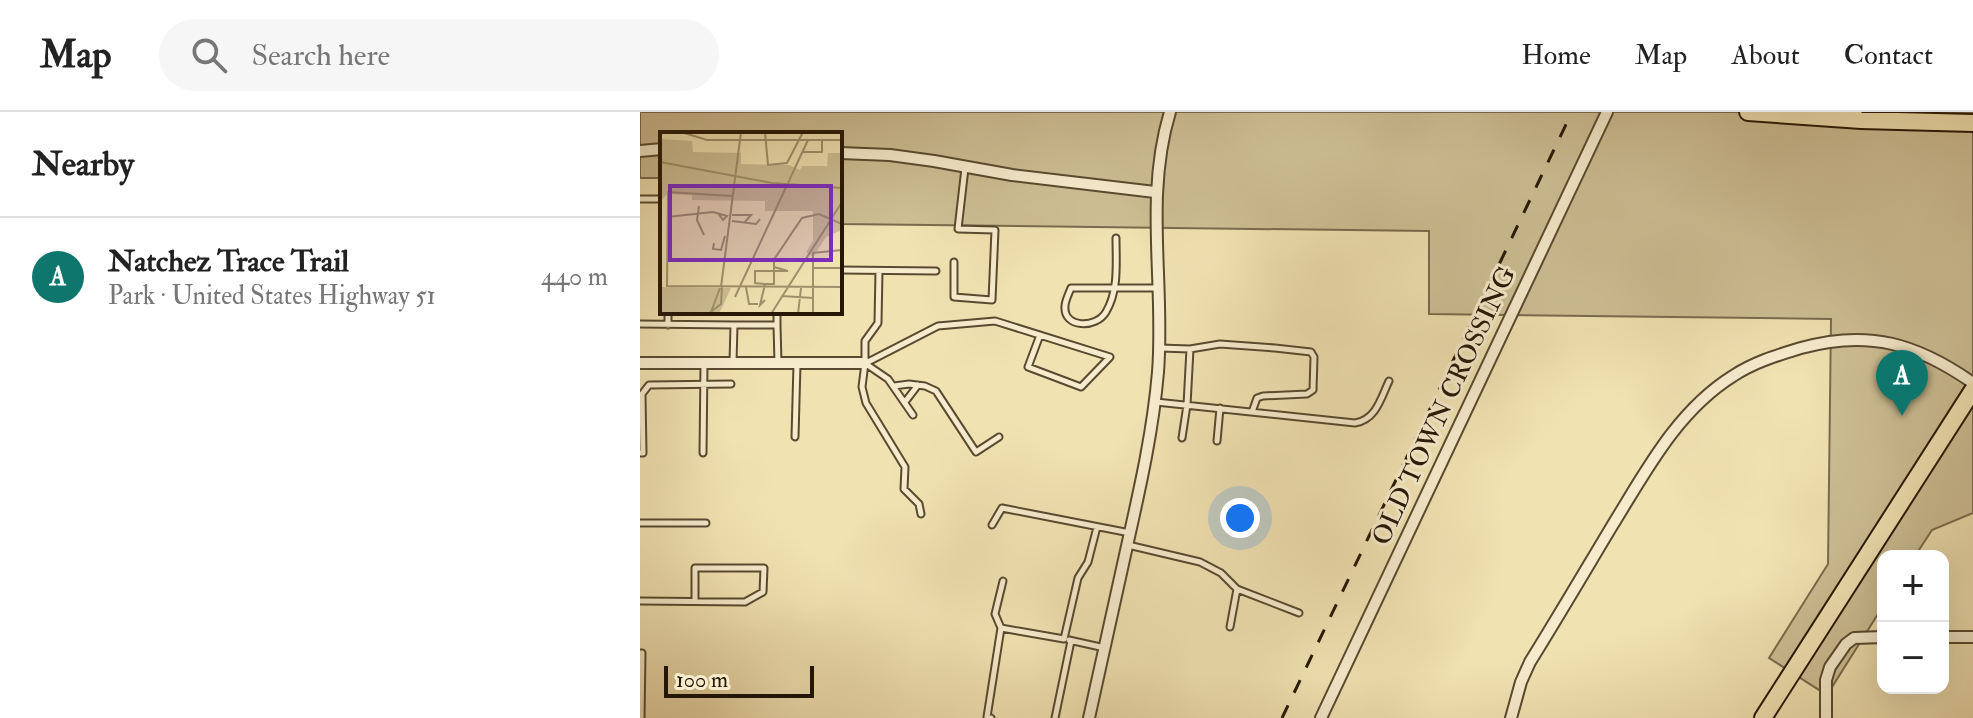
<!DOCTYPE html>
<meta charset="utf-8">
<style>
body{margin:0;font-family:"IM FELL Double Pica",serif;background:#f6f6f6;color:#222}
.controls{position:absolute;right:24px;bottom:24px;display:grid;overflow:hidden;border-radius:16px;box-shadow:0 8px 32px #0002}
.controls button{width:72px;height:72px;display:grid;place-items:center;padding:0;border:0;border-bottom:2px solid #e0e0e0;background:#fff;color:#222;font:40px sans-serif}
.scale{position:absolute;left:24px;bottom:20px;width:150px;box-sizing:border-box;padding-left:8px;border:4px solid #251705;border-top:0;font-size:22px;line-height:28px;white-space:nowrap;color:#251705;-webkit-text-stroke:6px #f6eccd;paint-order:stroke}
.you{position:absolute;left:600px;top:406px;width:28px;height:28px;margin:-20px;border:6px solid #fff;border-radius:50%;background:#1a73e8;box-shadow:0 0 0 12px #1a73e833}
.badge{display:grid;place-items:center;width:52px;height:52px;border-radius:50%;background:#0f766e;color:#fff;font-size:26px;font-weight:700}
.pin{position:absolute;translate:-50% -66px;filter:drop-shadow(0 2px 4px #0008)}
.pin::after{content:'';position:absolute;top:42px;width:28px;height:24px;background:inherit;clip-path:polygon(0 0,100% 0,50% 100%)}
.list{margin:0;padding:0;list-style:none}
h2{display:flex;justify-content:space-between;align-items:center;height:104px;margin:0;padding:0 32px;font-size:34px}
h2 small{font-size:26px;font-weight:400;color:#767676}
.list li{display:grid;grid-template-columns:52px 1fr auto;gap:24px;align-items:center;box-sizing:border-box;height:120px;padding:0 32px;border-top:2px solid #e0e0e0}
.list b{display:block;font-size:30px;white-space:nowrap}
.list p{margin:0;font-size:26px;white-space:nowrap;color:#767676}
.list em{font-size:26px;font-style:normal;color:#767676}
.icon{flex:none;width:44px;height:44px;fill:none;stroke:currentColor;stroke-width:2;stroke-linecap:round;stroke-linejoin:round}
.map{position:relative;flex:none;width:1333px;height:606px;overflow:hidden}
header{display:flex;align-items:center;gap:48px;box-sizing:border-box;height:112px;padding:0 40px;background:#fff;border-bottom:2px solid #e0e0e0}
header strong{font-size:38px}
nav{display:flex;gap:44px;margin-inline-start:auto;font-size:28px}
.search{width:560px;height:72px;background:#f6f6f6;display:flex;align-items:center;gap:20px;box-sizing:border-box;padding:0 28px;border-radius:44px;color:#767676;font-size:30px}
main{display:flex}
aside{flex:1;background:#fff}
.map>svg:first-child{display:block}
.green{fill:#cebf95;stroke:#7a6b4d;stroke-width:2}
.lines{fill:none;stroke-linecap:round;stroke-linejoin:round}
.lane-casing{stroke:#584a30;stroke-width:9}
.street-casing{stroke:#584a30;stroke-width:14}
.primary-casing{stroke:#251705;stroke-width:20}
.lane{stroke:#f6eccd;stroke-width:5}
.street{stroke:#f6eccd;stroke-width:10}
.primary{stroke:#f1e2b2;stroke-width:16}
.rail{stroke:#251705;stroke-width:3;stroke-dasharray:14 14;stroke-linecap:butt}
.labels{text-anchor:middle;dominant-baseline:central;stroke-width:6;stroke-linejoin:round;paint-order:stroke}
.street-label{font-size:26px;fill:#251705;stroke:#f6eccd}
.inset-road{fill:none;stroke:#9f916d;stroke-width:2}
.view{fill:#7b2cbf;fill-opacity:0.15;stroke:#7b2cbf;stroke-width:4}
.inset-edge{fill:none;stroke:#251705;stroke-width:4}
</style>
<header>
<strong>Map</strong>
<div class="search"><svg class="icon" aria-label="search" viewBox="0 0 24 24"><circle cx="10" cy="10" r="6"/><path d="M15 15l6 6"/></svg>Search here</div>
<nav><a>Home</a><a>Map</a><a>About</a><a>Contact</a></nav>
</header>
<main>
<aside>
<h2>Nearby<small></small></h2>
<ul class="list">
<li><span class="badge">A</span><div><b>Natchez Trace Trail</b><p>Park · United States Highway 51</p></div><em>440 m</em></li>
</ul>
</aside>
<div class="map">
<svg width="1333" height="606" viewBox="0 0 1333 606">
<rect width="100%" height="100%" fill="#f1e2b2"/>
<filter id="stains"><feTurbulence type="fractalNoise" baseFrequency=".0025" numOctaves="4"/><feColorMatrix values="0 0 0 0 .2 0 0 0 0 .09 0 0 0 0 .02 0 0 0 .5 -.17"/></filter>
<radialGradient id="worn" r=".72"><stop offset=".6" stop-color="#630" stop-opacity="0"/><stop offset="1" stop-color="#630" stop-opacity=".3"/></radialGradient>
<path class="green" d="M0,0H1333V401L1292,418L1275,444H1243V494L1187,583L1129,546L1188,452L1191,207L789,202V119L200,112V22H22V66H0Z"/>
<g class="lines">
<defs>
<path id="lane" d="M0,87H22
M476,126C476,151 479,178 466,200C456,217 423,216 425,194C425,189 429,181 431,176H518
M314,150V185L352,188L355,118L318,117L325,56
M200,158L296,159
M239,159L238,211L225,229V251L222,275L226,291L265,355L264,377L279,392L281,402
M28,200V213
M137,200V213
M0,212L94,213L93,251
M94,213H137L138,251
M520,236L550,237L580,232L635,236L671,240L674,245L673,278L667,282L623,284L617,286L612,300
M226,251L298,214L355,209L470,245L441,275L388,255L400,223
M226,252L248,267L273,303
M254,274L269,272L285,274L296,279L336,340L359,325
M265,290L278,273
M516,290L715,311C736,308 741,286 749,269
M155,325L157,252
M542,326L547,293L550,237
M577,329L580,296
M0,341H3L2,282L9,273L91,272
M63,341L64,252
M0,411H66
M352,413L362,396L490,421
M488,433L560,450L581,461L597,477L659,501
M363,469L355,502L361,516L424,527L438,466L448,450L457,415
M0,489L105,490L123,480L124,456H55V489
M590,515L597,477
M429,528L465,536
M0,541H2L1,606
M351,606L347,605L361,516
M415,606L431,529"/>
<path id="street" d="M0,39L22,37
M200,41L250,43L294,49L372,63L515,80
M0,251H225
M1303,525H1333
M449,606C462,549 474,491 487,434C500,376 513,319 518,260C525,173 504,85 530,0
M681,606L967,0
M871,606L881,570L890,550C918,505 945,459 972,414C1006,359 1037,299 1093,264C1114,250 1138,243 1161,236C1229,217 1277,232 1333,271
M1186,606V568L1190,555L1206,532L1214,526L1243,525"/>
<path id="primary" d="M1108,0L1221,8L1333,11
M1123,606L1333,278"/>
</defs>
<use href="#lane" class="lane-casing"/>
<use href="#street" class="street-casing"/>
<use href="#primary" class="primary-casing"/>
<use href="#lane" class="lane"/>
<use href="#street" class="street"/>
<use href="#primary" class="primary"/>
<path class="rail" d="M642,606L932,0"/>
</g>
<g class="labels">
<g class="street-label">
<text transform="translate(804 294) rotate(-65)">OLD TOWN CROSSING</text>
</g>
</g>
<g transform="translate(20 20)">
<rect width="182" height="182" fill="#f1e2b2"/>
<path d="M0,7L32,9L33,20L81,21V32L129,33L140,38L142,34H167L168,21H182V98L166,105L153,125L146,120L153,109V79H105V69L32,68V63L7,62L0,70ZM0,155H14L71,156L59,182H0Z" fill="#cebf95"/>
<path class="inset-road" d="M21,0L47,8H182M105,0L108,33L127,31L143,0M143,20H162V8M0,30L112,51L182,56M72,64L8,60L7,154L182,155M39,74L37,88L44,103M72,83H91L84,91M7,85L53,80L67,84L63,88L58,81M72,89L96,92L100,87M54,111L53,117L61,118L65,104M114,135L128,139H114V130L115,126L142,86L159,82L182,92M153,136H181V182M105,152L95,151V139H114V152H105L100,173L105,168M61,155L81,0M86,155L89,172H98M122,164L153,166M75,165L148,8M51,180L60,156M48,182L61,172L62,155M111,182L182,70M138,182L141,156M153,182V121L182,118"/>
<path class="view" d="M10,54H171V128H10Z"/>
<rect width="182" height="182" class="inset-edge"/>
</g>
<rect width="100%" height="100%" filter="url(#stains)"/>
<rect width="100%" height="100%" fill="url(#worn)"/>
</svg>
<div class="controls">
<button>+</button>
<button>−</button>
</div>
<div class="scale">100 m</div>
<div class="you"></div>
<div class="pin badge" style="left:1262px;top:304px">A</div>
</div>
</main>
